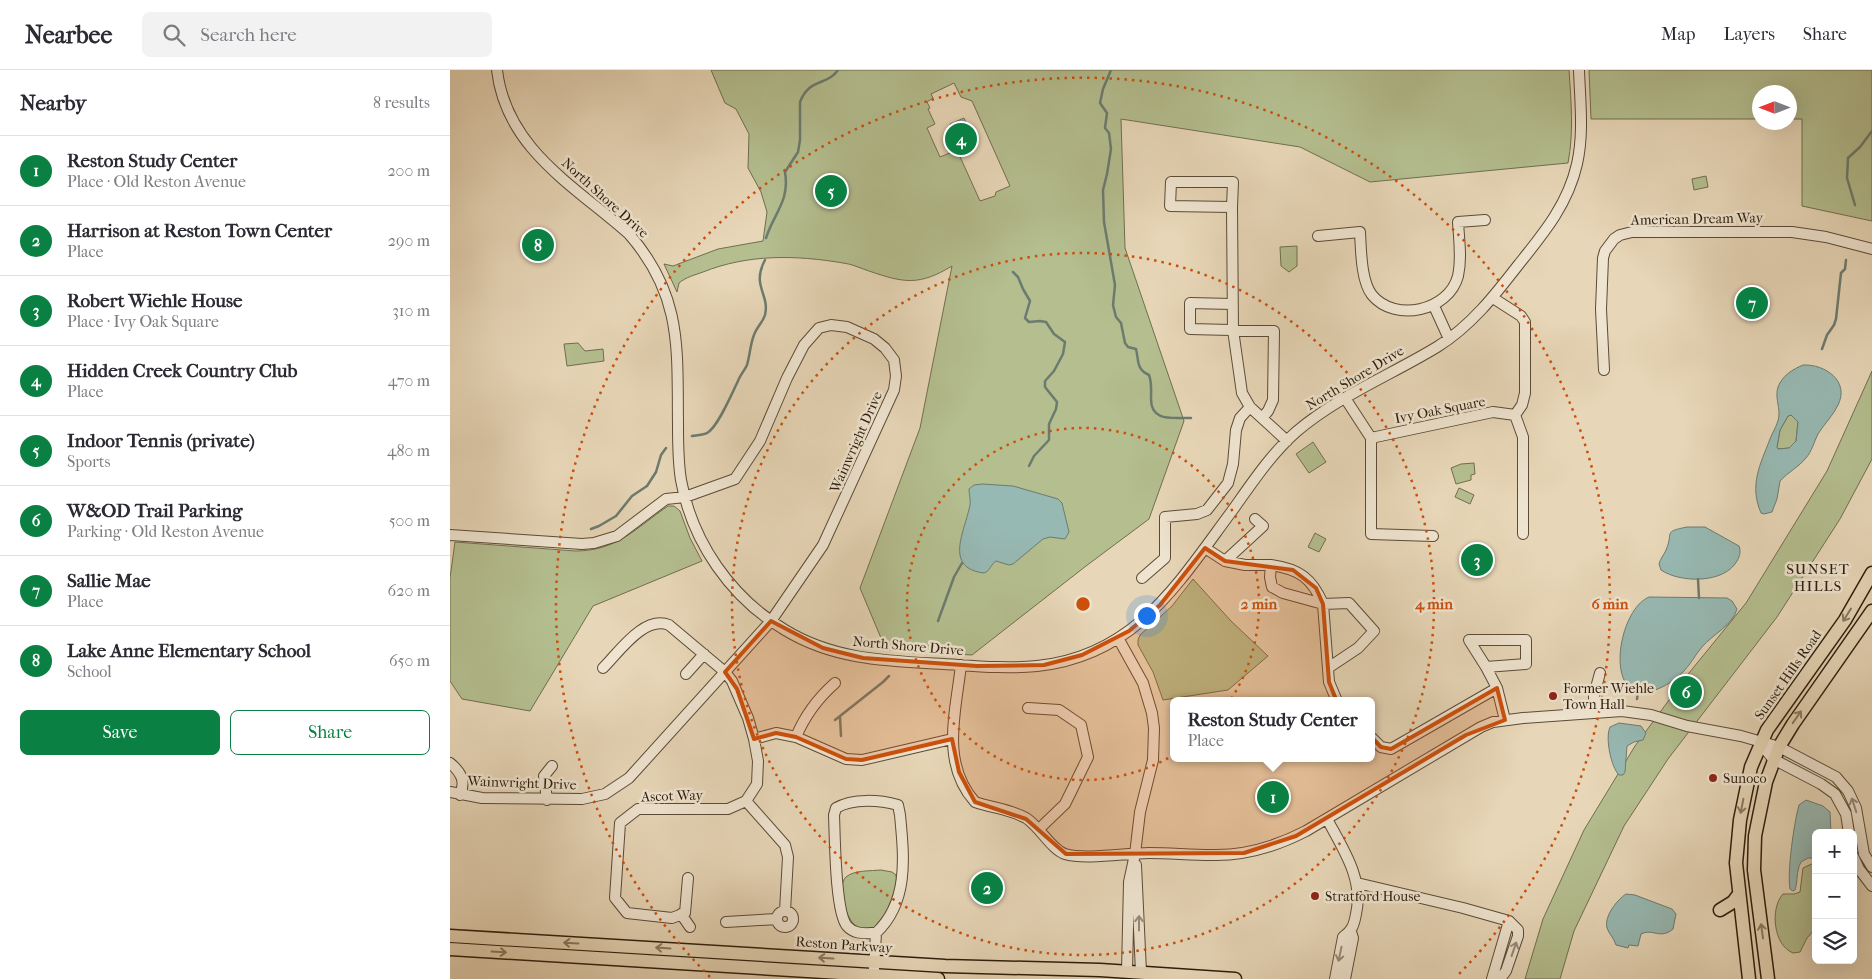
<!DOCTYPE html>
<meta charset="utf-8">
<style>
body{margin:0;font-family:"IM FELL French Canon",serif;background:#f2f2f3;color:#2b2b33}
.controls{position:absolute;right:15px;bottom:15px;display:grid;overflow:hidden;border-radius:8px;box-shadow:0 5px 20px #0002}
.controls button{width:45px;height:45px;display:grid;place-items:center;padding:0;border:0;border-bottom:1px solid #e1e1e2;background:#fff;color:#2b2b33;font:25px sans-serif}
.compass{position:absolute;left:1302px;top:15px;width:45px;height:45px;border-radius:50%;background:#fff;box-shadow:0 5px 20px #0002;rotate:270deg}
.you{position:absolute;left:696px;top:545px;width:18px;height:18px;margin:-12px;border:4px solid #fff;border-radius:50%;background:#1a73e8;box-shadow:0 0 0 8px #1a73e833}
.badge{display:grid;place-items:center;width:32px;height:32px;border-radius:50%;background:#0b8043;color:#fff;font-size:16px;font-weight:700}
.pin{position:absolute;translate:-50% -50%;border:2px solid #fff;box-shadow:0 1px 5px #0006}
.popup{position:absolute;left:720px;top:627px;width:205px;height:65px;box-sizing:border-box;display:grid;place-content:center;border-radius:8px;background:#fff;filter:drop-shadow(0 1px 4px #0005);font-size:16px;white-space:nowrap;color:#7c7c81}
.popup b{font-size:19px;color:#2b2b33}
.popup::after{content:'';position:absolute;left:50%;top:100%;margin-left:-10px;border:10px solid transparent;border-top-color:#fff}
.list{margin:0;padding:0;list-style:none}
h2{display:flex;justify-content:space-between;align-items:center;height:65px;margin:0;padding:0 20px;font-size:21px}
h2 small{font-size:16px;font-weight:400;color:#7c7c81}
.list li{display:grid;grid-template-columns:32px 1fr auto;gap:15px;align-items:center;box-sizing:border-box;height:70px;padding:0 20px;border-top:1px solid #e1e1e2}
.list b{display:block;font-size:19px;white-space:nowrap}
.list p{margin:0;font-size:16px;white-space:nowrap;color:#7c7c81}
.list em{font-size:16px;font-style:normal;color:#7c7c81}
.actions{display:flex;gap:10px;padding:15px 20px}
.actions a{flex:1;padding:11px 0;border:1px solid #0b8043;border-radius:8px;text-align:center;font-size:18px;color:#0b8043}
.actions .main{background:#0b8043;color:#fff}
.icon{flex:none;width:28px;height:28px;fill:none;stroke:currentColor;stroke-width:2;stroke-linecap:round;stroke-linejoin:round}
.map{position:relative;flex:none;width:1422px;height:909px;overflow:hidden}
header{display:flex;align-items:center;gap:30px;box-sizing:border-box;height:70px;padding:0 25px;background:#fff;border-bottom:1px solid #e1e1e2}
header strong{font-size:24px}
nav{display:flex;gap:28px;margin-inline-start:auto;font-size:18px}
.search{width:350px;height:45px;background:#f2f2f3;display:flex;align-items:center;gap:12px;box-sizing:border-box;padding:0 18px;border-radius:8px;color:#7c7c81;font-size:19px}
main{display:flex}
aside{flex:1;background:#fff}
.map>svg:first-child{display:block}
.green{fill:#b4be8f;stroke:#706e4e;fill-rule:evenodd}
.water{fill:#97b9b3;stroke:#6c7b70;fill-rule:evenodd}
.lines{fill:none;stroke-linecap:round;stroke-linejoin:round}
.stream{stroke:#6c7b70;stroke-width:2.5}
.minor-casing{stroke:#5b4b37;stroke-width:12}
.major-casing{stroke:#2c1d0c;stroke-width:15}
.minor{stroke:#efe4d0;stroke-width:10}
.major{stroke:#e7d6b7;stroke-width:12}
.oneway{stroke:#8a7a62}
.oneway2{stroke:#978a78}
.marked{fill:#cc500c;fill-opacity:0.2;stroke:#cc500c;stroke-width:4;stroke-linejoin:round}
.ring{fill:none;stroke:#cc500c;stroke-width:2.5;stroke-dasharray:2.5 5}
.poi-dot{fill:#8f2418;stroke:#efe4d0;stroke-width:2}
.labels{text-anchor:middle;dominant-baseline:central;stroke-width:5;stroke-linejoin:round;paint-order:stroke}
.street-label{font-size:14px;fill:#2c1d0c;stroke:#efe4d0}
.poi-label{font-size:14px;fill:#2c1d0c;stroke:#efe4d0;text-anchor:start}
.neighbourhood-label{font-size:15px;letter-spacing:1px;fill:#2c1d0c;stroke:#efe4d0}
.centre{fill:#cc500c;stroke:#efe4d0;stroke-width:2.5}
.ring-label{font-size:15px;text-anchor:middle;font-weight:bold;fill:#cc500c;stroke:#efe4d0;stroke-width:5;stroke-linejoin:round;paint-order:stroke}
</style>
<header>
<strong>Nearbee</strong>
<div class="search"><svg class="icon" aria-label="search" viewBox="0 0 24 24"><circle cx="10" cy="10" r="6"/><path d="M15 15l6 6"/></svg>Search here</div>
<nav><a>Map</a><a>Layers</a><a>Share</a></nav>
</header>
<main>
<aside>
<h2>Nearby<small>8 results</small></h2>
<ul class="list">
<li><span class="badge">1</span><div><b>Reston Study Center</b><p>Place · Old Reston Avenue</p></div><em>200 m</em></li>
<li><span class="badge">2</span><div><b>Harrison at Reston Town Center</b><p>Place</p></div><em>290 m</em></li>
<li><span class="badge">3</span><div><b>Robert Wiehle House</b><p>Place · Ivy Oak Square</p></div><em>310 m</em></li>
<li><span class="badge">4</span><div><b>Hidden Creek Country Club</b><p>Place</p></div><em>470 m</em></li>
<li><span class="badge">5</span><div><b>Indoor Tennis (private)</b><p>Sports</p></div><em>480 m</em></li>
<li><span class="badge">6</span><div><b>W&amp;OD Trail Parking</b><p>Parking · Old Reston Avenue</p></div><em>500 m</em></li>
<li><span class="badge">7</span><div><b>Sallie Mae</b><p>Place</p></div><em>620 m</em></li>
<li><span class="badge">8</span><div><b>Lake Anne Elementary School</b><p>School</p></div><em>650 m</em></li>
</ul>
<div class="actions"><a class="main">Save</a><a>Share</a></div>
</aside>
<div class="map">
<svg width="1422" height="909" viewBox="0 0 1422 909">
<rect width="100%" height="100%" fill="#e7d6b7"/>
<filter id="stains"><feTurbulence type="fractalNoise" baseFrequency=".004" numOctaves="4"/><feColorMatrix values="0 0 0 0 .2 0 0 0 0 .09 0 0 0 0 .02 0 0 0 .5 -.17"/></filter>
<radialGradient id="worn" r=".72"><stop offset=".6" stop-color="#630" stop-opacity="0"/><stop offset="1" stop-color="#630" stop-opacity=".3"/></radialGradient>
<path class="green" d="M261,0H1119C1121,31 1124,62 1118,93L920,112L850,77L671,49L675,178L734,351L699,449L636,496L522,585L436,580L410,518L470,358L502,196C469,216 454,213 419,201C410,198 402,194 393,193C346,185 298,184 253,202C245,205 236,207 229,213L227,222L214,194L223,196L268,179L313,171L317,142L311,122L298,98L299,64L286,39L275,33ZM504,13L511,27L522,31L560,116L546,122L545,126L530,131L507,80L490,87L477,58L485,54L478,39L480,38L477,32L483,28L481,24Z
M1139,0H1422V151L1352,136V49H1340V22H1310L1309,49H1141Z
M1256,106L1258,117L1244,120L1242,109Z
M847,176V196L839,202L831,196L830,177Z
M128,273L135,281L153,279L154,291L117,296L114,274Z
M1422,301V389L1390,449L1327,547L1218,689L1174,756L1124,861L1110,909H1075L1093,849L1134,760L1185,676L1239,603L1296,533L1377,401Z
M1341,345L1348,352L1346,371L1339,378L1328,379L1327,377L1330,360L1338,346Z
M863,372L876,392L859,403L846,384Z
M1024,393L1025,404L1021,405V410L1006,414L1001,398L1011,394Z
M1009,418L1024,425L1020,434L1005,427Z
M218,436H224L230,441L240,468L252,491L143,536L80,641L12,629L0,611V508L5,472L125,481C167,481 186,458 218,436Z
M865,463L876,469L869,482L858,477Z
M743,509L781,551L818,586L778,620L713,630L703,602L688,575V570L690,565L722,536Z
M1366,792V858L1357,868L1350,882L1343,883C1323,875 1320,838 1333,824H1344L1350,822L1353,798Z
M431,800L442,802L446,805C448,819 444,829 437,842C407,895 382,819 396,807C404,800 421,801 431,800Z"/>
<path class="water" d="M514,48L525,74L512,80L500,54Z
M1353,295C1375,294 1400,311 1388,335C1383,346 1374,354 1368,364C1364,372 1362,381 1356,388C1349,397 1338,402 1330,411L1327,429L1322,442L1314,444L1311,443C1299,415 1310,395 1320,369C1323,361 1329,353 1329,344C1329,335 1325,326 1328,317C1332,306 1343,299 1353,295ZM1341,345L1348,352L1346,371L1339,378L1328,379L1327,377L1330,360L1338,346Z
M532,414L563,416L608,429L612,433L619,462L615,469L600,467L593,469L563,494L559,495L546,491C541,494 540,501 534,503C493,498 515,461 520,435C521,430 519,425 519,419L524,415Z
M1237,457H1255L1289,476C1291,481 1290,486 1287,491C1274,514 1230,513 1211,500L1209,494C1210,489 1214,485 1216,480C1224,462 1212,462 1237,457Z
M1199,527L1277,528L1282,531L1287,539C1283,555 1262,565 1252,577C1245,585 1241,594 1233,602C1225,610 1216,616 1205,620C1153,639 1166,541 1199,527Z
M1169,653L1191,656L1196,663L1193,670L1184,672L1177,676L1175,702L1173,705H1169C1161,697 1155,668 1160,657Z
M1356,730L1373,736L1380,742L1381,763H1366V788H1358L1351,792C1346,801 1348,811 1345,820L1343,821L1340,819C1337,802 1344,753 1349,735Z
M1176,824L1185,825L1222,839L1226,844L1223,859C1210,870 1203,858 1191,864L1188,876L1179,875L1178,878L1166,875C1164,868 1159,864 1157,858C1154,846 1167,830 1176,824Z"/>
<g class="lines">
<path class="stream" d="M661,0L653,19L650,33L657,43L655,58L659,63L661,79L657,104L653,120L654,152L665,215L663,235L666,247L671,253L675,273L678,277L686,279C689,291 686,299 699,305C702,313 701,320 701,329C701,353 724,347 741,348
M1405,135L1397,108L1398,88L1410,77L1422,61
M316,168C324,143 340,131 335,102L348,82L350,70V32C359,8 377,16 388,0
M563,202L568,207L573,219L580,231L575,248L579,252L590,251L596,252L604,264L615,272L613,284L604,301L595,311V317L607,332L606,339L599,354V370L584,386L579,396
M1372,279L1377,265L1384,255L1386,249L1391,203L1395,199L1396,190
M242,366C247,365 254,365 257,363C268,357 282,323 288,311C290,305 295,300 297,295C300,285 300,275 304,265C306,258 313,252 315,245C320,224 301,216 315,190
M141,459L149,456L166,446L182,426L197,416L206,402L211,385L216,378
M1248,509L1249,528
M488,551L504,507L512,493
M1187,629L1188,622
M390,647L391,666
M385,650L433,612L439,606"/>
<defs>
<path id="minor" d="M47,0C56,79 125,116 179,164C233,226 227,279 228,355C228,373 228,392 231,410C242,472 281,528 335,560C384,590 438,591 494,594C525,596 556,599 587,596C686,586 729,512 782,441C802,413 821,384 846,362C888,326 941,305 987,277C1021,256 1045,225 1069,194C1094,163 1118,134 1127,94C1134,63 1130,31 1129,0
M721,112H783L782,137L720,136Z
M782,137L783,260L792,323L800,337L837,371
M868,166L910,162C911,180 911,211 922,225C945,253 999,241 1008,206C1012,188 1009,170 1008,152L1035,150
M1043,228L1071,246L1075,252V323L1072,335L1065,345L1073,367V464
M782,234L740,233V259L824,261L823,330L818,341L812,348
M984,236L999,269
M1154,300L1151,239L1153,188L1155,181L1164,169L1170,165L1182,162H1342L1376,167L1422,179
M895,328L921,368V464L983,466
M921,368L1043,342L1065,345
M0,465L132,474L144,473L167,466L216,429L235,427L285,409L310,371L337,308L354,275L369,258L381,255L397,257L424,269L435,278L444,290L446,306L444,320L373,475L321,551L179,708L155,724L132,729L32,728L0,722
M755,478L775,491L795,495H821L820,507L822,517L833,523L873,534L879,612L887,631
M775,491L813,456L805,449
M821,495C849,499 862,508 873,534L899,533L924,561L908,578L878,598
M692,508L715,488V447L747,444L757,440L778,413L783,394L786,360L790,348L800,337
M668,568L693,613L702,643L704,658L703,690L690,742L685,784L679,812L677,901
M1019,570H1076V594L1036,597Z
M511,595C506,641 490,693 525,732C542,738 560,739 576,748C590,757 601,779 615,784C635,790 677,783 699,783C720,783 740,785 761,785C794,786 827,776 856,761L1031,657L1043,652L1073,648L1172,641L1201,645L1237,656L1291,666L1329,677L1386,707L1398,721L1406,738L1414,784L1422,797
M153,598C169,582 194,545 219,555L275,602L282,611L298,648L304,669L308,691L307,714L296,731L278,739H188L170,753L165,828L177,843L222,848L235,843L238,808
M236,604L254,584
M1047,618L1055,650
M578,638L609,640L631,655L638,687L615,734L589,759
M1144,642V625L1150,603
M346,667C355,645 367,629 385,613
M922,668L931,677L941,679L1047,618L1036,597
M304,669L326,663L346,667L396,689L412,690L502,669
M1310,673L1323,689L1371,714L1385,724L1396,744L1399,763
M0,693C11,702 16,711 10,725
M97,730L94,706L102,696
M296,731L335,775L338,787L335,841
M877,749C893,779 914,809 906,844C904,855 902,861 893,867L885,909
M1403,786L1409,799L1422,816
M686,795L691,902
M907,813L1013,838L1059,851L1068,860V866L1056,901L1050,909
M327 849a8 8 0 1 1 16 0a8 8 0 1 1-16 0Z
M231,844L240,857
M276,852L327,849
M424,899L426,863C459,832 454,787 450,745L448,735C430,730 403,728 386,738L384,745C385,767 385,842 397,856C405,865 415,863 426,863
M895,909L903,868L901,862
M1042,909L1059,851"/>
<path id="major" d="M1270,840L1283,832L1289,824
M0,866L495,896L650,900L785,909
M0,879L488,909
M1299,909L1286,793L1290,750L1301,697L1317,660L1395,550L1422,503
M1318,909L1304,800L1305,766L1316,712L1329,677L1343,654L1422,541"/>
</defs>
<use href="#minor" class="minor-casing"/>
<use href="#major" class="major-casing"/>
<use href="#minor" class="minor"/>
<use href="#major" class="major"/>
</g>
<defs><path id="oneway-shaft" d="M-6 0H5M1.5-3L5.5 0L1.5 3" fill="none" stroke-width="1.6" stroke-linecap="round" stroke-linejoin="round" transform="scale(1.25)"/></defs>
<g class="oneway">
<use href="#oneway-shaft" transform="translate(1397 545) rotate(122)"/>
<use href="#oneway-shaft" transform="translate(1347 647) rotate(-55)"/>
<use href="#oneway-shaft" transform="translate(1292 736) rotate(101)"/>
<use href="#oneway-shaft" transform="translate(1312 861) rotate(-98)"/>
<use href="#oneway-shaft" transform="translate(121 873) rotate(-177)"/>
<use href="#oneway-shaft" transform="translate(213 878) rotate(-176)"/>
<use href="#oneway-shaft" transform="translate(49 882) rotate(3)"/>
<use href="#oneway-shaft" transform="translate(376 888) rotate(-177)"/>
</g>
<g class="oneway2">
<use href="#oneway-shaft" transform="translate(1404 735) rotate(-108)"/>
<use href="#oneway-shaft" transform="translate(689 853) rotate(-90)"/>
<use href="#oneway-shaft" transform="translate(1064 879) rotate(-71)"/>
<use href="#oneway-shaft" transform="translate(890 884) rotate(102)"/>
</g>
<path class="marked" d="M755,478L775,491L843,500L866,518L873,534L879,612L887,632L931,677L941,679L1047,618L1055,650L1016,665L846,766L794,783L616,784L576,749L525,732L509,702L502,669L412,690L396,689L346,667L326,663L304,669L287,619L275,602L321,551L373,578L413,588L527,596L594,595L632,585L679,561L710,535Z"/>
<g class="ring">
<circle cx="633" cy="534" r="176"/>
<circle cx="633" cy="534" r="351"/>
<path d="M260 907A527 527 0 1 1 1006 907"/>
</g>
<g class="poi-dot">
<circle cx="1103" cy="626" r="5"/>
<circle cx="1263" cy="708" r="5"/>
<circle cx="865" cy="826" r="5"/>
</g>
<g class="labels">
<g class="street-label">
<text transform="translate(155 128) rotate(42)">North Shore Drive</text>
<text transform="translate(1247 149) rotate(-1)">American Dream Way</text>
<text transform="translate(905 308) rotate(-31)">North Shore Drive</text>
<text transform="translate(990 340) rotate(-11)">Ivy Oak Square</text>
<text transform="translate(406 372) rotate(-66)">Wainwright Drive</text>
<text transform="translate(458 576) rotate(5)">North Shore Drive</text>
<text transform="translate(1338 605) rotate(-55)">Sunset Hills Road</text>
<text transform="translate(72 713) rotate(2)">Wainwright Drive</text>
<text transform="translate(222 726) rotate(-2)">Ascot Way</text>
<text transform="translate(394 875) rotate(4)">Reston Parkway</text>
</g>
<g class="poi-label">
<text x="1113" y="618">Former Wiehle<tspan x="1113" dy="16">Town Hall</tspan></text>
<text x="1273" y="708">Sunoco</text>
<text x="875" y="826">Stratford House</text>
</g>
<g class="neighbourhood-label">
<text x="1368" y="499">SUNSET<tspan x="1368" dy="17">HILLS</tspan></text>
</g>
</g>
<circle cx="633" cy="534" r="8" class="centre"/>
<g class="ring-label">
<text x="809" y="539">2 min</text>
<text x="984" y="539">4 min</text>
<text x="1160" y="539">6 min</text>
</g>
<rect width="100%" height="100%" filter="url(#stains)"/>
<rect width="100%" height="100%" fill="url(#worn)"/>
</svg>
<div class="controls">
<button>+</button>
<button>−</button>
<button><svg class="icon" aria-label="layers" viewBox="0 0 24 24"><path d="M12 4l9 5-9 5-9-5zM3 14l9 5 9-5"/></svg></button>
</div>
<svg class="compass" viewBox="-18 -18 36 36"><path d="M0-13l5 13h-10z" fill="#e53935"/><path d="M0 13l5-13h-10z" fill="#7c7c81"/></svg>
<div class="you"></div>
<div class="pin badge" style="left:823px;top:727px">1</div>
<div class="popup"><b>Reston Study Center</b>Place</div>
<div class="pin badge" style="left:537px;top:818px">2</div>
<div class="pin badge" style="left:1027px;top:490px">3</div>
<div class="pin badge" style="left:511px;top:69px">4</div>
<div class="pin badge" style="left:381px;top:121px">5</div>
<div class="pin badge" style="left:1236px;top:622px">6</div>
<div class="pin badge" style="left:1302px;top:233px">7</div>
<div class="pin badge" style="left:88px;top:175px">8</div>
</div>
</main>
